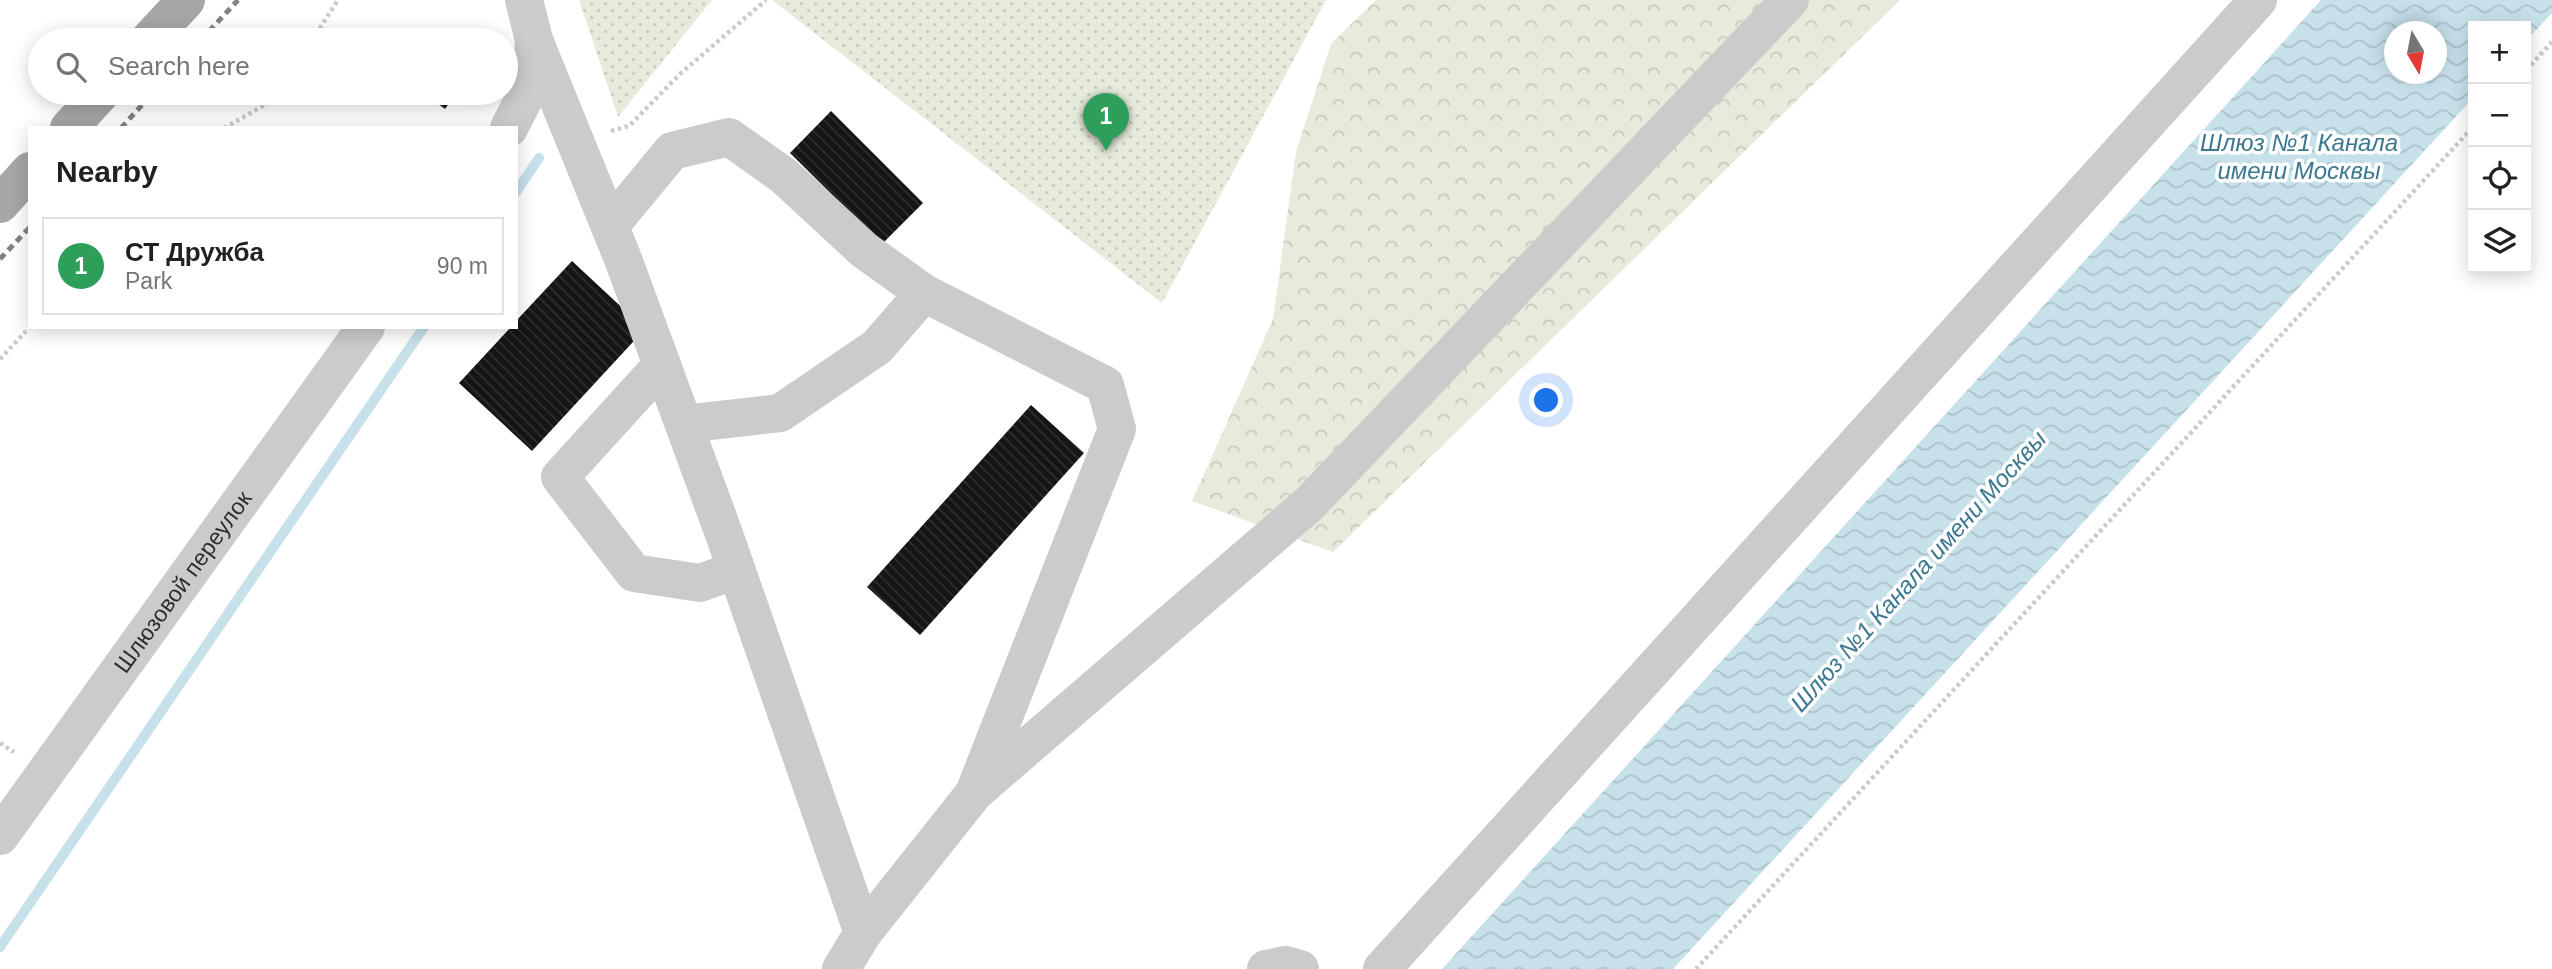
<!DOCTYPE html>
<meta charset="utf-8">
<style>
body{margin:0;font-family:Arial,sans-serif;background:#f6f6f6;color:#202124}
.controls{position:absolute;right:21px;top:21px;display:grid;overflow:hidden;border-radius:0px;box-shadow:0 4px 18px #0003}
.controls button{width:63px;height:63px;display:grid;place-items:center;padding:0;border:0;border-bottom:2px solid #e0e0e0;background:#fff;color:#202124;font:35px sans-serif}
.compass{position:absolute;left:2384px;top:21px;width:63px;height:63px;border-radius:50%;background:#fff;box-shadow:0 4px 18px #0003;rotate:170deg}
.you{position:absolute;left:1547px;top:401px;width:24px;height:24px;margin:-18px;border:5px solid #fff;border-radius:50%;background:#1a73e8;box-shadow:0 0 0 10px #1a73e833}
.badge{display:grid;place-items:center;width:46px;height:46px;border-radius:50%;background:#b45309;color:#fff;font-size:23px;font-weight:700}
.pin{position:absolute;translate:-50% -58px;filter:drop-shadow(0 2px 4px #0008)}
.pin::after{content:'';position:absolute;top:37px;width:24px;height:21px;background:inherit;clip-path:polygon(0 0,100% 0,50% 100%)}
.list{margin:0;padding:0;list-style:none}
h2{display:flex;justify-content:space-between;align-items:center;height:91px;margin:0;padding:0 28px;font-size:30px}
h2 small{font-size:23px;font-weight:400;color:#757577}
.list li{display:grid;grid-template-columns:46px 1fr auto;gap:21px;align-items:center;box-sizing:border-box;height:98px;margin:0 14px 14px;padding:0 14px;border:2px solid #e0e0e0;border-radius:0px}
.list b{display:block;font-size:26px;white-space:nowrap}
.list p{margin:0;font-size:23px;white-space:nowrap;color:#757577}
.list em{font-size:23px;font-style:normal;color:#757577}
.icon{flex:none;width:38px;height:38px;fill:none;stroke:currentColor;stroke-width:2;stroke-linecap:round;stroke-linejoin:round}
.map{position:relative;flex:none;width:2552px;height:969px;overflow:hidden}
.search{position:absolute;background:#fff;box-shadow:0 4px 18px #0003;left:28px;top:28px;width:490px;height:77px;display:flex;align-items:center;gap:18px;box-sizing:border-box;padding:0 24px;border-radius:38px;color:#757577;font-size:26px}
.panel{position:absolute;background:#fff;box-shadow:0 4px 18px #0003;left:28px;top:126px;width:490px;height:203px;border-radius:0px}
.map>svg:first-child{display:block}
.forest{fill:url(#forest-crowns)}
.garden{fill:url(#garden-dots)}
.water{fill:url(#water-waves);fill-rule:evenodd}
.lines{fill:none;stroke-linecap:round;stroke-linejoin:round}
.stream{stroke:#c7e1eb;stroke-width:10}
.building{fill:url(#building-back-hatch)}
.path{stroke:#cbcbcb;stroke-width:4.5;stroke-dasharray:3.5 3.5;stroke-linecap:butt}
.minor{stroke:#cbcbcb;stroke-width:38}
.major{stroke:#a6a6a6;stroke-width:38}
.rail{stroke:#838383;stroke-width:5;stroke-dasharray:7 5;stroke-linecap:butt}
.labels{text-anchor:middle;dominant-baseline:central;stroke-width:7;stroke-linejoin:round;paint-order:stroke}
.street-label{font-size:23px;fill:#2e2e2e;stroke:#fff}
.water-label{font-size:24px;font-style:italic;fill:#3c7890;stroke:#fff}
</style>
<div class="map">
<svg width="2552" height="969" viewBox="0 0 2552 969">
<defs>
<pattern id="forest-crowns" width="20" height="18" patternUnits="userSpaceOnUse" patternTransform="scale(1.75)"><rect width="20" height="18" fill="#e6ebdb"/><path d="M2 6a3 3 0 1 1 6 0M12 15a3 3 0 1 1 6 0" fill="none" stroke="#c6cabc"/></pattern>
<pattern id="garden-dots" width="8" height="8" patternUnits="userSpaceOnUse" patternTransform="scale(1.75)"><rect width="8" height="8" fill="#e6ebdb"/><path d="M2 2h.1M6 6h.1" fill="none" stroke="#c6cabc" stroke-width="1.8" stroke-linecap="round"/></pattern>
<pattern id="water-waves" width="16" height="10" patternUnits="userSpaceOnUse" patternTransform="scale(1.75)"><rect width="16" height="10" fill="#c7e1eb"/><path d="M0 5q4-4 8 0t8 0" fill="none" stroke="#abc1ca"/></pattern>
<pattern id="building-back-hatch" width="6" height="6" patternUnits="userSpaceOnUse" patternTransform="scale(1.75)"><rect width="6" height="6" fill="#151515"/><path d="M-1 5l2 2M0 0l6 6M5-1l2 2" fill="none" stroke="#2f2f2f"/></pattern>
</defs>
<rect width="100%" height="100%" fill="#fff"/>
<path class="forest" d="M1376,0H1900L1333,552L1192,501L1273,319L1296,152L1331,44Z"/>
<path class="garden" d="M579,0H712L618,117Z
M772,0H1326L1162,303Z"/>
<path class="water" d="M2321,0H2552V13L2526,41V26H2473V98L1673,969H1442ZM2394,32H2436V74H2394Z"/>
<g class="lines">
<path class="stream" d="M516,192L539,158
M0,947L424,327"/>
</g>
<path class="building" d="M423,93H456L445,109Z
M831,111L923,203L882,244L790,153Z
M572,261L645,329L532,451L459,383L511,327H516V321Z
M1031,405L1084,453L920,635L867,587Z"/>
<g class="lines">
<path class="path" d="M312,40L338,0
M2526,70L2552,42
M224,128L272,101L277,93
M611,131L629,126L680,74L766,0
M0,359L30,327
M0,743L14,752
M1696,969L2473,127"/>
<g class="minor">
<path d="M534,40L623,259L724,534L863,933L841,969"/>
<path d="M509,128L531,85L534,40L524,0"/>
<path d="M610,226L672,151L729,137L784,176L864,250L924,293L877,347L780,413L684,424"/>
<path d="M924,293L1105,385L1117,429L976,788"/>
<path d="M662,365L560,477L634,573L700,583L736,570"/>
<path id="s1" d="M0,836L366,327"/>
<path d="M863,933L975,792L1309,504L1790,0"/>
<path d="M1266,969L1286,965L1300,969"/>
<path d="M1382,969L2258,0"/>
</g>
<path class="major" d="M149,40L186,0
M69,128L101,93
M0,204L30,171"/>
<path class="rail" d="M201,40L238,0
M121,128L153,93
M0,259L30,227"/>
</g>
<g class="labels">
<g class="street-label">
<text stroke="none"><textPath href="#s1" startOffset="313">Шлюзовой переулок</textPath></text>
</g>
<g class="water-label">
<text x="2299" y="142">Шлюз №1 Канала<tspan x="2299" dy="28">имени Москвы</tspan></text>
<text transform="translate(1918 571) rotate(-48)">Шлюз №1 Канала имени Москвы</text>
</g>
</g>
</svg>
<div class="controls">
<button>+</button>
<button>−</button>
<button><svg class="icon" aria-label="locate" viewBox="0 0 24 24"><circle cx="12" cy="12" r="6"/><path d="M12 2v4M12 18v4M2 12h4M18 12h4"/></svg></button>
<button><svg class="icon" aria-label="layers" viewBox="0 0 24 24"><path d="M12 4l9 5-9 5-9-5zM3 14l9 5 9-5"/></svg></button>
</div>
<svg class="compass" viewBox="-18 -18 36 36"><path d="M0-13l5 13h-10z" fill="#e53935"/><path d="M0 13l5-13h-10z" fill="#757577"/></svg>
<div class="you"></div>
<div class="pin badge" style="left:1106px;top:151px;background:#2e9e5b">1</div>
<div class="search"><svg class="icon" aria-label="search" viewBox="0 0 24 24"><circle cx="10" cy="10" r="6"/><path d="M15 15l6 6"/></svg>Search here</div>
<section class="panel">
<h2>Nearby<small></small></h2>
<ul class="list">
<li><span class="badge" style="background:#2e9e5b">1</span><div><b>СТ Дружба</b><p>Park</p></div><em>90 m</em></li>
</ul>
</section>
</div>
